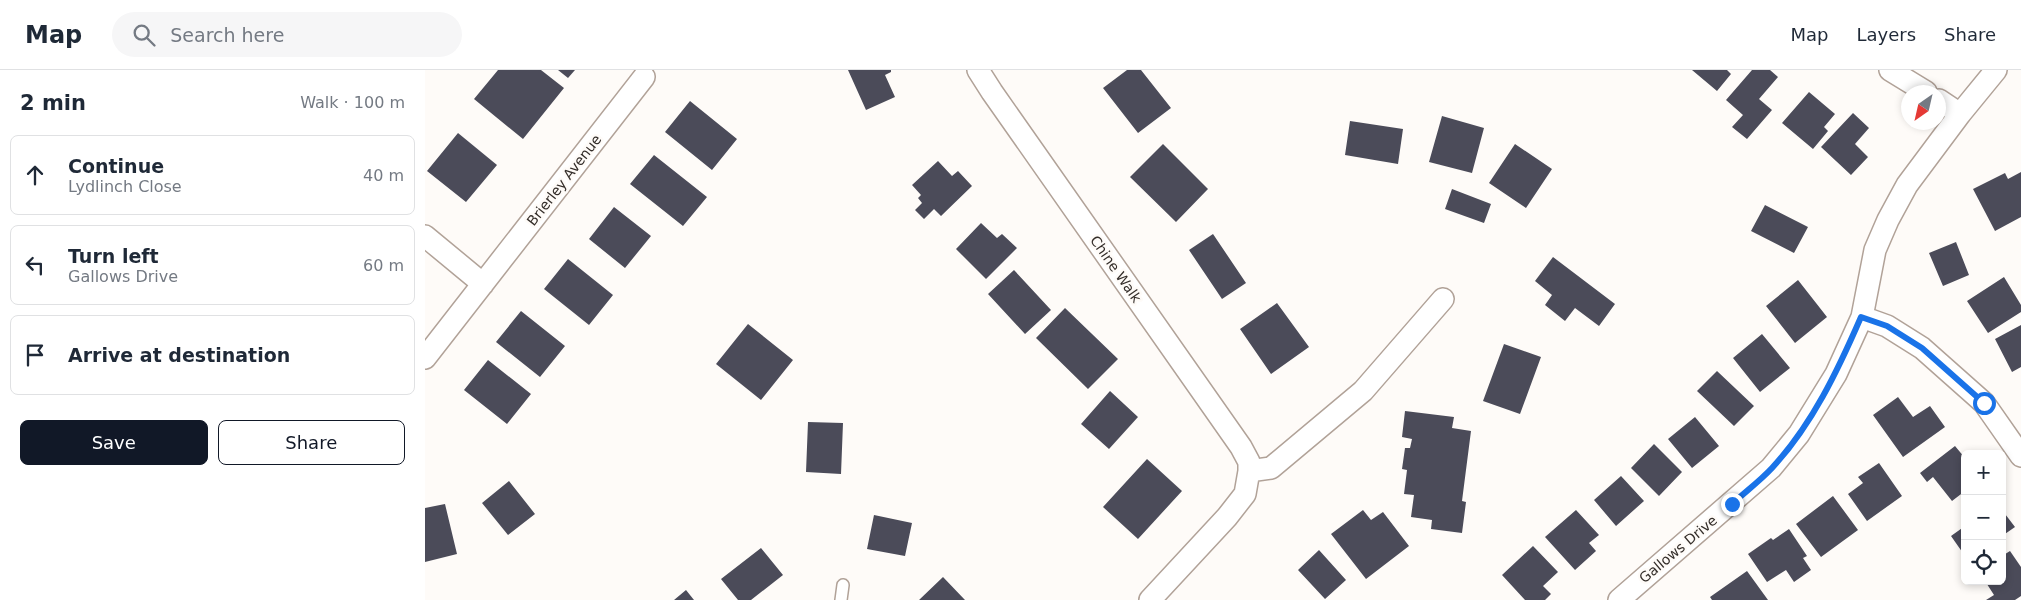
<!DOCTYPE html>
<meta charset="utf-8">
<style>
body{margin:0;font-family:"DejaVu Sans",sans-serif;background:#f6f6f7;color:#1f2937}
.controls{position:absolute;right:15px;bottom:15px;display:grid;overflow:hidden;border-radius:8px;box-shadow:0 2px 8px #0003}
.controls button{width:45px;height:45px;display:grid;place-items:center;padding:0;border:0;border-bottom:1px solid #e0e1e3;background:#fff;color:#1f2937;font:25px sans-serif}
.compass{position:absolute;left:1476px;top:15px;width:45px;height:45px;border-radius:50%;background:#fff;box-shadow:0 2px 8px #0003;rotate:214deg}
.stop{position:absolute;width:15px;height:15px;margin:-11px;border:4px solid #1a73e8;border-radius:50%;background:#fff}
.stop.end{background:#1a73e8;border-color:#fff;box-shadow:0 1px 5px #0008}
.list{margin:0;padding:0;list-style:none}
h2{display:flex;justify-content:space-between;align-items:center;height:65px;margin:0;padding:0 20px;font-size:21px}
h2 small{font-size:16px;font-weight:400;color:#747a83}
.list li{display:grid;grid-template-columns:32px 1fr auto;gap:15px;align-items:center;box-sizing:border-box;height:80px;margin:0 10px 10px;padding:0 10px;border:1px solid #e0e1e3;border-radius:8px}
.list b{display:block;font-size:19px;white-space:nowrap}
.list p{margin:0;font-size:16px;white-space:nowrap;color:#747a83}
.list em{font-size:16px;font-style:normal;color:#747a83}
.actions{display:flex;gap:10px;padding:15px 20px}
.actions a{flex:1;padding:11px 0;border:1px solid #111827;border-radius:8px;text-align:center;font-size:18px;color:#111827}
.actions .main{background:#111827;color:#fff}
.icon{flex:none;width:28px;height:28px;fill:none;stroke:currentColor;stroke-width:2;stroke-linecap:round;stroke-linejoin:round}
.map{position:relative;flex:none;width:1596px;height:530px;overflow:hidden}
header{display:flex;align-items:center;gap:30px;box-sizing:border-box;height:70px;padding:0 25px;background:#fff;border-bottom:1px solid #e0e1e3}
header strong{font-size:24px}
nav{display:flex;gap:28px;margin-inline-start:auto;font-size:18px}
.search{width:350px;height:45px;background:#f6f6f7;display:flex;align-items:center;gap:12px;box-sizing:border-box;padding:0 18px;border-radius:28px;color:#747a83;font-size:19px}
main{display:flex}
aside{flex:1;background:#fff}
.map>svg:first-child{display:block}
.building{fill:#4b4b59}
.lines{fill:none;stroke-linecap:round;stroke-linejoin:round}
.lane-casing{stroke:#b1a298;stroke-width:14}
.street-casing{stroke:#b1a298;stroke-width:24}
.lane{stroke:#fff;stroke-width:11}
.street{stroke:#fff;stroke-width:21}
.route{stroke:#1a73e8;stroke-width:6}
.labels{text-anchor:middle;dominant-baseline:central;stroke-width:5;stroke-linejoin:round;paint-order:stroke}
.street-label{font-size:14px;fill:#342e2a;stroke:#fefbf8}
</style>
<header>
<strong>Map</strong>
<div class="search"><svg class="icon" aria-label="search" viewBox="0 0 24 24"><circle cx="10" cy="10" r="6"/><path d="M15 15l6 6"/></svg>Search here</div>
<nav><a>Map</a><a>Layers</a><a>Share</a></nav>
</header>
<main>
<aside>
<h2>2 min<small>Walk · 100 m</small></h2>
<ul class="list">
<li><svg class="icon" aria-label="ahead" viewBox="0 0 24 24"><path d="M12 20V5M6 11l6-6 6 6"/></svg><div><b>Continue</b><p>Lydlinch Close</p></div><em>40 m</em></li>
<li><svg class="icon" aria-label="left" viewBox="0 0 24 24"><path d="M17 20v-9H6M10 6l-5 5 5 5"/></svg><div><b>Turn left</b><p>Gallows Drive</p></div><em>60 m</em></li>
<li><svg class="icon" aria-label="arrive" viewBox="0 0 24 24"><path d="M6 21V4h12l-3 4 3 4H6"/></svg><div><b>Arrive at destination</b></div></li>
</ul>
<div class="actions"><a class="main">Save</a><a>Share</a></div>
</aside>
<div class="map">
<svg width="1596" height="530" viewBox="0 0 1596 530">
<rect width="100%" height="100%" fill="#fefbf8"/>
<path class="building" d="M73,0H116L139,18L98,69L49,29Z
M133,0H150L143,8Z
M423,0H466V2L460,5L470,27L441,40Z
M702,0H716L746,38L713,63L678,18Z
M1267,0H1302L1306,4L1292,21Z
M1327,0H1345L1353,7L1334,29L1347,40L1322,69L1307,57L1318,45L1301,30Z
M1384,22L1410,44L1399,57L1403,61L1388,79L1357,53Z
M265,31L312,69L287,100L240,62Z
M1428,43L1444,58L1430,74L1443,87L1426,105L1396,77Z
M1017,46L1059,58L1047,103L1004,92Z
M925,51L978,59L973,94L920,85Z
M33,63L72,95L41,132L2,101Z
M738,74L783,119L751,152L705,107Z
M1090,74L1127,99L1101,138L1064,113Z
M229,85L282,127L258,156L205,114Z
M513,91L527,106L533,101L547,116L516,146L509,139L499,149L490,140L497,133L493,128L496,125L487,115Z
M1596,102V147L1570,161L1548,119L1580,103L1583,109Z
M1027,119L1066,134L1059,153L1020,139Z
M1340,135L1383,157L1369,183L1326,161Z
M189,137L226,166L200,198L164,169Z
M556,153L572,168L577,164L592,178L561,209L531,179Z
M788,164L821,213L797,229L764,180Z
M1531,172L1544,205L1518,216L1504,183Z
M1128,187L1190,234L1174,256L1150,238L1140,251L1120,235L1127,225L1110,211Z
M143,189L188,225L164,255L119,219Z
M589,200L626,240L600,264L563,224Z
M1579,207L1596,235V242L1563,263L1542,231Z
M1373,210L1402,247L1370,273L1341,236Z
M852,233L884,277L846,304L815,259Z
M640,238L693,289L663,319L611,268Z
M96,241L140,276L115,307L71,272Z
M323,254L368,290L336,330L291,294Z
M1596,255V297L1587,302L1570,269Z
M1337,264L1365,298L1335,322L1308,288Z
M1079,274L1116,287L1095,344L1058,331Z
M63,290L106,324L82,354L39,320Z
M1292,301L1329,336L1309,356L1272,321Z
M685,321L713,347L684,379L656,354Z
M1473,327L1488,347L1505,336L1520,357L1478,387L1448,345Z
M980,341L1029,347L1027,358L1046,361L1037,431L1041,432L1037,463L1006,459L1007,450L986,447L989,425L979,424L982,400L977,399L980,378H985L987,369L977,367Z
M1270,347L1294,376L1267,398L1243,369Z
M383,352L418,353L416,404L381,402Z
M1229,374L1257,402L1234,426L1206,398Z
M1530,376L1540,388V421L1527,431L1508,407L1502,412L1495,403Z
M722,389L757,421L713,469L678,437Z
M1454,393L1477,426L1442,451L1423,424L1438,413L1433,407Z
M1196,406L1219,431L1191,456L1169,430Z
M84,411L110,444L83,465L57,433Z
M1408,426L1433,460L1396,487L1371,454Z
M20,434L32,484L0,492V438Z
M938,440L946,450L958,442L984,476L941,509L906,464Z
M1151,440L1174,465L1164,473L1171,481L1150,500L1120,467Z
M1577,440L1590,457L1577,466Z
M449,445L487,453L480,486L442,479Z
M1540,456V486L1526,466Z
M1364,459L1382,486L1378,488L1386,500L1369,512L1361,500L1342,512L1323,484L1346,468L1348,470Z
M1108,476L1133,502L1118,516L1126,524L1120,530H1100L1077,505Z
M336,478L358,505L326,530H313L296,509Z
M894,480L921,510L900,529L873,500Z
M1585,481L1596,497V526L1590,530H1561L1569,525L1560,511H1577V486Z
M1322,501L1343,530H1287L1285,527Z
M518,507L540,530H494Z
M261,520L269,530H249Z"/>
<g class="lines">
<defs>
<path id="lane" d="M416,530L418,515"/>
<path id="street" d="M553,0L567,22L816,377L824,392V401L820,424L802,447L725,530
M1465,0L1501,22
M1514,30L1535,44
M0,166L58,214
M1437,247L1462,256L1497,278L1559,333L1596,386
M0,288L219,7
M824,401L846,398L938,321L1018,229
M1194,530L1346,398L1374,364L1411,304L1437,247L1450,180L1463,150L1482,115L1535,44L1571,0"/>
</defs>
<use href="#lane" class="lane-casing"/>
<use href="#street" class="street-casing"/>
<use href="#lane" class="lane"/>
<use href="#street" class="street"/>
</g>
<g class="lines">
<path class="route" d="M1307,434C1320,422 1335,411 1347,398C1387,355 1413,300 1436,247L1462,256L1497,278L1559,333"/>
</g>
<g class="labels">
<g class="street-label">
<text transform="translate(139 110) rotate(-52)">Brierley Avenue</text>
<text transform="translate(691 199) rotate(55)">Chine Walk</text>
<text transform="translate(1253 479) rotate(-40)">Gallows Drive</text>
</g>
</g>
</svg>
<div class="controls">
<button>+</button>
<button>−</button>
<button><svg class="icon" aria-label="locate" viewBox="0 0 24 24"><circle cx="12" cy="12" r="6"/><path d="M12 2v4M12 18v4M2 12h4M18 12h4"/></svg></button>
</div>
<svg class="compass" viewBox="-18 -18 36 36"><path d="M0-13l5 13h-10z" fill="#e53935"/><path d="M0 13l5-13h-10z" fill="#747a83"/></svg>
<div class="stop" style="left:1559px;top:333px"></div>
<div class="stop end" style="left:1307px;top:434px"></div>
</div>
</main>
